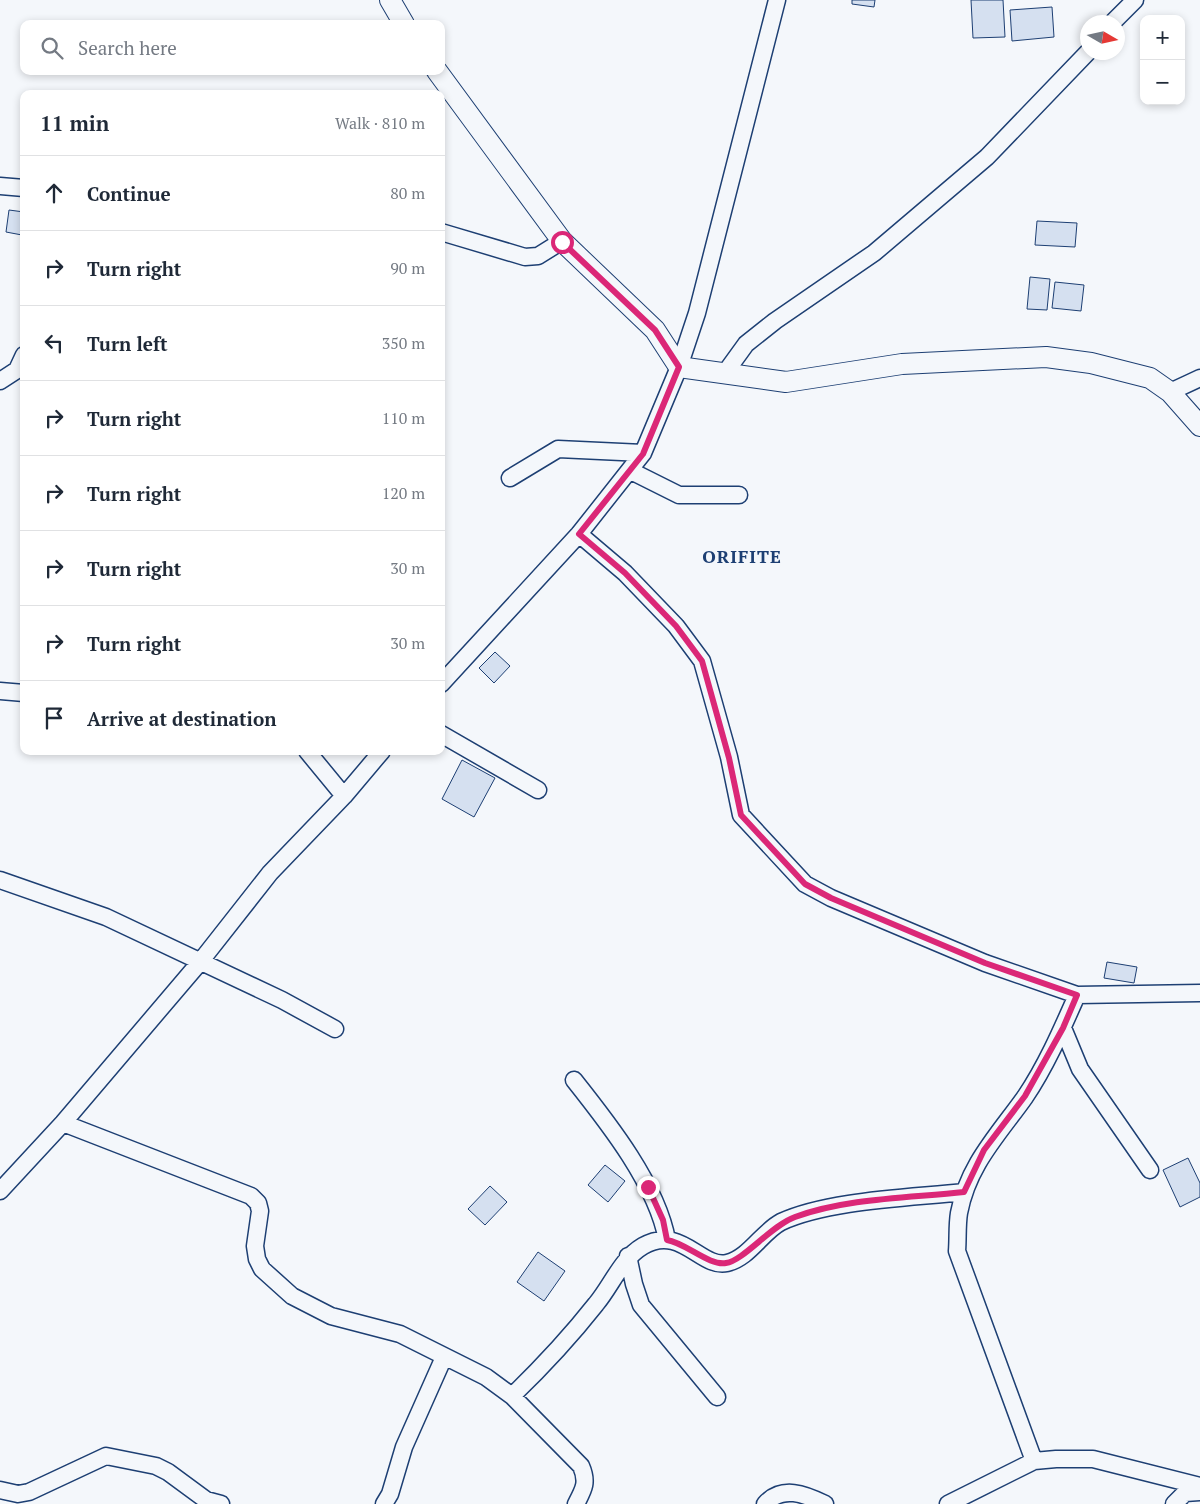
<!DOCTYPE html>
<meta charset="utf-8">
<style>
body{margin:0;font-family:"PT Serif",serif;background:#f2f2f3;color:#1f2937}
.controls{position:absolute;right:15px;top:15px;display:grid;overflow:hidden;border-radius:10px;box-shadow:0 2px 8px #0003}
.controls button{width:45px;height:45px;display:grid;place-items:center;padding:0;border:0;border-bottom:1px solid #e0e1e3;background:#fff;color:#1f2937;font:25px sans-serif}
.compass{position:absolute;left:1080px;top:15px;width:45px;height:45px;border-radius:50%;background:#fff;box-shadow:0 2px 8px #0003;rotate:99deg}
.stop{position:absolute;width:15px;height:15px;margin:-11px;border:4px solid #db2777;border-radius:50%;background:#fff}
.stop.end{background:#db2777;border-color:#fff;box-shadow:0 1px 5px #0008}
.list{margin:0;padding:0;list-style:none}
h2{display:flex;justify-content:space-between;align-items:center;height:65px;margin:0;padding:0 20px;font-size:21px}
h2 small{font-size:16px;font-weight:400;color:#747a83}
.list li{display:grid;grid-template-columns:32px 1fr auto;gap:15px;align-items:center;box-sizing:border-box;height:75px;padding:0 20px;border-top:1px solid #e0e1e3}
.list b{display:block;font-size:19px;white-space:nowrap}
.list em{font-size:16px;font-style:normal;color:#747a83}
.icon{flex:none;width:28px;height:28px;fill:none;stroke:currentColor;stroke-width:2;stroke-linecap:round;stroke-linejoin:round}
.map{position:relative;flex:none;width:1200px;height:1504px;overflow:hidden}
.search{position:absolute;background:#fff;box-shadow:0 2px 8px #0003;left:20px;top:20px;width:425px;height:55px;display:flex;align-items:center;gap:12px;box-sizing:border-box;padding:0 18px;border-radius:10px;color:#747a83;font-size:19px}
.panel{position:absolute;background:#fff;box-shadow:0 2px 8px #0003;left:20px;top:90px;width:425px;height:665px;border-radius:10px}
.map>svg:first-child{display:block}
.building{fill:#d5e0f0;stroke:#1d3f73}
.lines{fill:none;stroke-linecap:round;stroke-linejoin:round}
.minor-casing{stroke:#1d3f73;stroke-width:19}
.major-casing{stroke:#1d3f73;stroke-width:22}
.minor{stroke:#f4f7fb;stroke-width:16}
.major{stroke:#f4f7fb;stroke-width:20}
.route{stroke:#db2777;stroke-width:6}
.labels{text-anchor:middle;dominant-baseline:central;stroke-width:4;stroke-linejoin:round;paint-order:stroke}
.district-label{font-size:18px;font-weight:bold;letter-spacing:1px;fill:#1d3f73;stroke:#f4f7fb}
</style>
<div class="map">
<svg width="1200" height="1504" viewBox="0 0 1200 1504">
<rect width="100%" height="100%" fill="#f4f7fb"/>
<path class="building" d="M852,0H875L874,7L852,4Z
M971,0H1003L1005,37L973,38Z
M1052,7L1054,37L1012,41L1010,10Z
M9,210L24,212L22,235L6,232Z
M1037,221L1077,223L1075,247L1035,245Z
M1030,277L1050,279L1047,310L1027,309Z
M1055,282L1084,285L1081,311L1052,308Z
M495,652L510,666L494,683L479,668Z
M462,760L495,778L474,817L442,799Z
M1107,962L1137,967L1134,983L1104,978Z
M1188,1158L1200,1183V1197L1180,1207L1163,1170Z
M605,1165L625,1181L608,1202L588,1185Z
M490,1186L507,1202L485,1225L468,1209Z
M538,1252L565,1271L544,1301L517,1282Z"/>
<g class="lines">
<defs>
<path id="minor" d="M1113,22L1135,0
M0,186L24,188
M441,232L525,257L538,256L562,241
M725,373L746,344L775,321L874,253L987,157L1088,52
M0,381L17,370L24,355
M1170,392L1200,378
M631,471L679,495H739
M510,478L558,449L643,453
M579,534L625,573L676,626L702,661L729,757L741,815L805,884L831,898L985,963L1077,995L1200,993
M441,684L579,534L643,453L679,367L697,313L777,0
M0,691L24,693
M441,734L538,790
M307,751L344,796
M0,880L106,917L282,1000L335,1029
M1063,1028L1080,1069L1150,1170
M574,1080C609,1124 657,1185 667,1240
M63,1123L251,1196L258,1203L260,1211L255,1246L257,1259L262,1269L292,1296L331,1316L400,1334L486,1377L512,1396L581,1466C588,1482 584,1489 576,1504
M0,1191L63,1123L200,962L270,873L344,796L382,751
M628,1256L634,1284L641,1305L717,1397
M512,1396C542,1367 570,1337 596,1304C612,1285 621,1259 643,1246C681,1224 701,1269 727,1263C749,1258 762,1232 781,1222C829,1200 910,1198 964,1192
M1034,1461L957,1251C958,1239 957,1225 959,1213C968,1165 998,1135 1025,1097C1046,1066 1062,1029 1077,995
M0,1490L18,1494L29,1492L106,1456L156,1466L168,1472L206,1500L221,1504
M384,1504L390,1494L404,1447L444,1357
M765,1504C782,1485 805,1494 825,1504
M948,1504L1034,1461L1056,1459H1093L1200,1486
M1174,1504L1185,1493L1200,1492"/>
<path id="major" d="M390,0L404,24
M437,71L562,241L655,330L679,367L786,382L902,364L1046,357L1091,363L1150,378L1170,392L1200,426"/>
</defs>
<use href="#minor" class="minor-casing"/>
<use href="#major" class="major-casing"/>
<use href="#minor" class="minor"/>
<use href="#major" class="major"/>
</g>
<g class="lines">
<path class="route" d="M562,242L655,330L679,367L643,454L579,534L625,573L676,626L702,661L729,758L741,815L805,884L831,898L985,963L1077,995L1063,1028L1025,1096L984,1150L964,1192C909,1198 847,1198 795,1217C772,1225 743,1261 726,1263C709,1266 686,1243 667,1240L663,1220L648,1187"/>
</g>
<g class="labels">
<g class="district-label">
<text x="742" y="556">ORIFITE</text>
</g>
</g>
</svg>
<div class="controls">
<button>+</button>
<button>−</button>
</div>
<svg class="compass" viewBox="-18 -18 36 36"><path d="M0-13l5 13h-10z" fill="#e53935"/><path d="M0 13l5-13h-10z" fill="#747a83"/></svg>
<div class="stop" style="left:562px;top:242px"></div>
<div class="stop end" style="left:648px;top:1187px"></div>
<div class="search"><svg class="icon" aria-label="search" viewBox="0 0 24 24"><circle cx="10" cy="10" r="6"/><path d="M15 15l6 6"/></svg>Search here</div>
<section class="panel">
<h2>11 min<small>Walk · 810 m</small></h2>
<ul class="list">
<li><svg class="icon" aria-label="ahead" viewBox="0 0 24 24"><path d="M12 20V5M6 11l6-6 6 6"/></svg><div><b>Continue</b></div><em>80 m</em></li>
<li><svg class="icon" aria-label="right" viewBox="0 0 24 24"><path d="M7 20v-9h11M14 6l5 5-5 5"/></svg><div><b>Turn right</b></div><em>90 m</em></li>
<li><svg class="icon" aria-label="left" viewBox="0 0 24 24"><path d="M17 20v-9H6M10 6l-5 5 5 5"/></svg><div><b>Turn left</b></div><em>350 m</em></li>
<li><svg class="icon" aria-label="right" viewBox="0 0 24 24"><path d="M7 20v-9h11M14 6l5 5-5 5"/></svg><div><b>Turn right</b></div><em>110 m</em></li>
<li><svg class="icon" aria-label="right" viewBox="0 0 24 24"><path d="M7 20v-9h11M14 6l5 5-5 5"/></svg><div><b>Turn right</b></div><em>120 m</em></li>
<li><svg class="icon" aria-label="right" viewBox="0 0 24 24"><path d="M7 20v-9h11M14 6l5 5-5 5"/></svg><div><b>Turn right</b></div><em>30 m</em></li>
<li><svg class="icon" aria-label="right" viewBox="0 0 24 24"><path d="M7 20v-9h11M14 6l5 5-5 5"/></svg><div><b>Turn right</b></div><em>30 m</em></li>
<li><svg class="icon" aria-label="arrive" viewBox="0 0 24 24"><path d="M6 21V4h12l-3 4 3 4H6"/></svg><div><b>Arrive at destination</b></div></li>
</ul>
</section>
</div>
